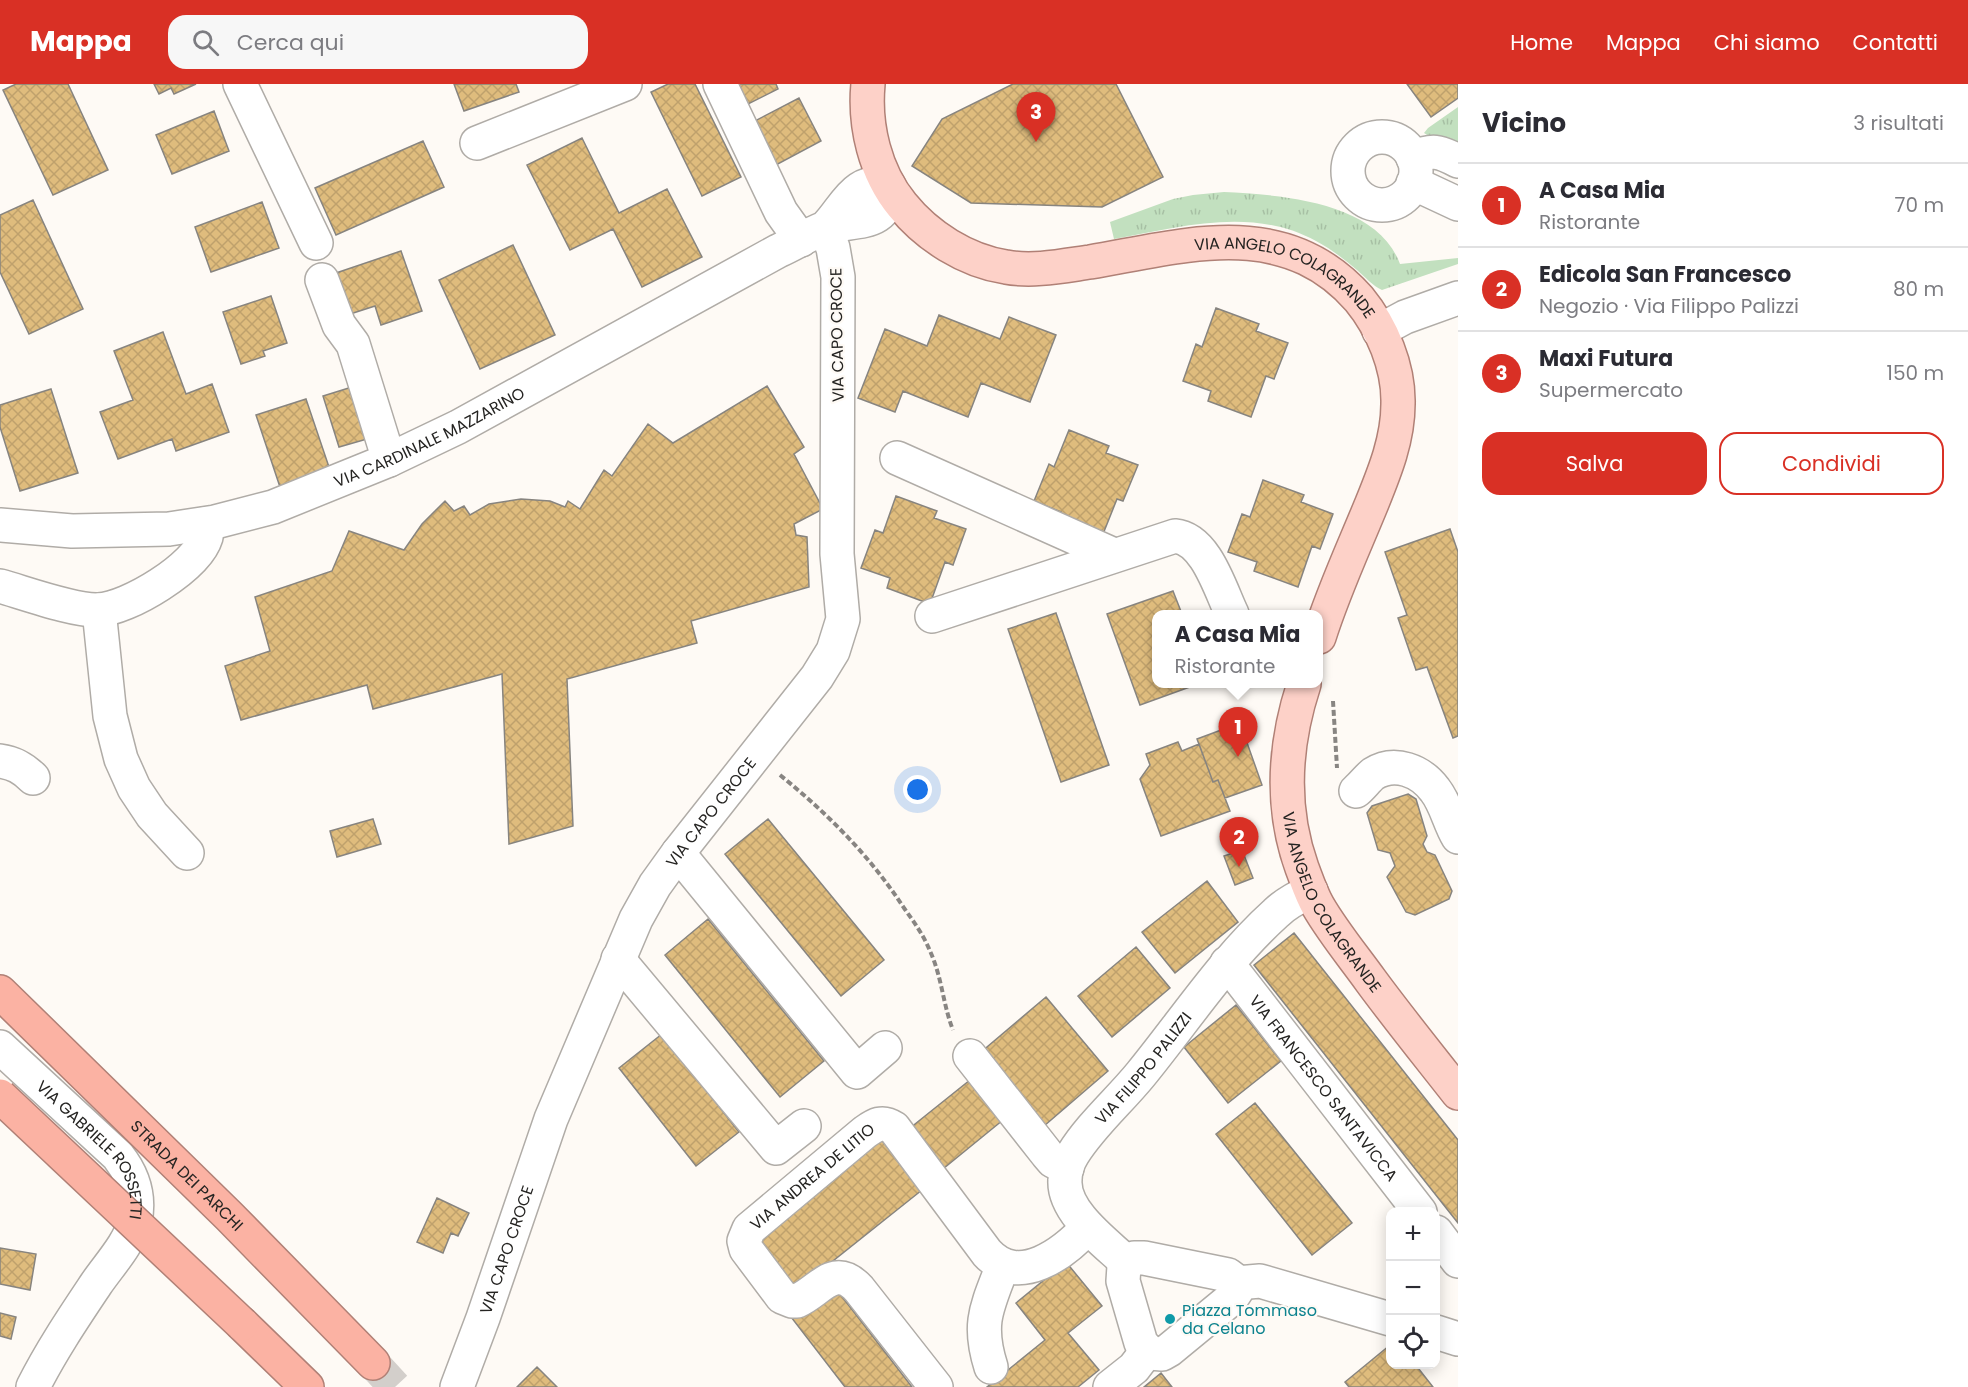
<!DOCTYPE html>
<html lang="it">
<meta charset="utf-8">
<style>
body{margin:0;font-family:Poppins,sans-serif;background:#f7f7f7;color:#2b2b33}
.controls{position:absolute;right:18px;bottom:18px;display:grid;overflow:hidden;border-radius:12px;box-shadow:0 3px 15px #0003}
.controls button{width:54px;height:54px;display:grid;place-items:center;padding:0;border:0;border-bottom:2px solid #e1e1e2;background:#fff;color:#2b2b33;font:30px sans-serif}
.you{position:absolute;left:918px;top:706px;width:21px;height:21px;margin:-15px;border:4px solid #fff;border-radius:50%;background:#1a73e8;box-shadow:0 0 0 9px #1a73e833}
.badge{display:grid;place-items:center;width:39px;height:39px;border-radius:50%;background:#d93025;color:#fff;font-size:20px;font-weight:700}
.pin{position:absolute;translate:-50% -50px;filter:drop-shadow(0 2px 3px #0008)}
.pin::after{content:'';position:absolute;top:32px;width:21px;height:18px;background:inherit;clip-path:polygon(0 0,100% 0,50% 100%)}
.popup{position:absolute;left:1152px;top:526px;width:171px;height:78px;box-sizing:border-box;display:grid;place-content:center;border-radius:12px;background:#fff;filter:drop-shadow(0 2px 4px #0005);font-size:20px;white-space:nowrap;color:#7c7c81}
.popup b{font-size:22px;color:#2b2b33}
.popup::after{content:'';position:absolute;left:50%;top:100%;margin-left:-12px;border:12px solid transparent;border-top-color:#fff}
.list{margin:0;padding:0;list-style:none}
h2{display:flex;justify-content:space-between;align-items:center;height:78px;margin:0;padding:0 24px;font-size:26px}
h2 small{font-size:20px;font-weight:400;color:#7c7c81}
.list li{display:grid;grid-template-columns:39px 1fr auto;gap:18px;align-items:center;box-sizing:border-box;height:84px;padding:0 24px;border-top:2px solid #e1e1e2}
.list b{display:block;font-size:22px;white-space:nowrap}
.list p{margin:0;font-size:20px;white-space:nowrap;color:#7c7c81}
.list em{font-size:20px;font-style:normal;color:#7c7c81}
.actions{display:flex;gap:12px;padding:18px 24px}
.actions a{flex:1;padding:14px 0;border:2px solid #d93025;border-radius:18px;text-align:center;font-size:21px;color:#d93025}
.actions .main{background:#d93025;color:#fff}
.icon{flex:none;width:33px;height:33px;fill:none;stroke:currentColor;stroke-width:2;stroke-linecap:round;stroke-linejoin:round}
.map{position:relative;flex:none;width:1458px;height:1303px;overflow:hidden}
header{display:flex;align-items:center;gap:36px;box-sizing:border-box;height:84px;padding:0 30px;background:#d93025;color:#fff}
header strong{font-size:28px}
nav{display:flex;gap:33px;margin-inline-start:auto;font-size:21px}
.search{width:420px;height:54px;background:#f7f7f7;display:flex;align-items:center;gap:15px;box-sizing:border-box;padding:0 21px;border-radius:18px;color:#7c7c81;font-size:22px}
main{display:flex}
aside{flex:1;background:#fff}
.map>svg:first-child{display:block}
.grass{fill:url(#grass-tufts)}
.building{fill:url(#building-cross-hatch);stroke:#87847f;stroke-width:1.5}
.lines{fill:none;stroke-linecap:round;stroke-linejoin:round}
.highway-tunnel{stroke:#d3cfcb;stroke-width:33;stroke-dasharray:33 16;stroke-linecap:butt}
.minor-casing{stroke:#b0aca7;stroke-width:36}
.major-casing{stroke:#b08076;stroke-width:36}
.highway-casing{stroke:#b08076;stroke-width:36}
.path{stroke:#888582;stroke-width:4;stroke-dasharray:6 3;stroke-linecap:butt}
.minor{stroke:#fff;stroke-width:33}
.major{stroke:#fdd1c8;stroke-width:33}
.highway{stroke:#fbb2a3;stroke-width:33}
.highway-bridge-casing{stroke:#b08076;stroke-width:36;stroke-linecap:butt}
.highway-bridge{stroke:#fbb2a3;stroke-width:33}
.culture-dot{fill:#0f9aa8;stroke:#fefaf5;stroke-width:2}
.labels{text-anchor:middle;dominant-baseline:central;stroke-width:4.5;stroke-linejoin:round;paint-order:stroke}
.street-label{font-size:16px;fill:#252422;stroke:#fefaf5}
.culture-label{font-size:16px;fill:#0d838f;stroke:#fefaf5;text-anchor:start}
</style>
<header>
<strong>Mappa</strong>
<div class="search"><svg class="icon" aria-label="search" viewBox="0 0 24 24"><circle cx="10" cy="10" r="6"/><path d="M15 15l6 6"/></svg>Cerca qui</div>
<nav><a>Home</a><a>Mappa</a><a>Chi siamo</a><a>Contatti</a></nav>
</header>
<main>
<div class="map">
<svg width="1458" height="1303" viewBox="0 0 1458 1303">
<defs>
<pattern id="grass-tufts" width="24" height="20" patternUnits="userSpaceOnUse" patternTransform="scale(1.5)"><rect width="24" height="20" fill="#c2e0bf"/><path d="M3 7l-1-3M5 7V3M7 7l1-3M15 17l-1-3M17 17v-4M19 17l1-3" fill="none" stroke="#a7c0a4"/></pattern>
<pattern id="building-cross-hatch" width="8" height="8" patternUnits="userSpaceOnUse" patternTransform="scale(1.5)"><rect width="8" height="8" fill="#dfbc7d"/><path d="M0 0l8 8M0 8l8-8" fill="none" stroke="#bfa16c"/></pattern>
</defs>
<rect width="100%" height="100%" fill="#fefaf5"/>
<path class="grass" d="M1458,23V70L1424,49L1428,44Z
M1224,108C1281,111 1377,117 1400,180L1458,174V180L1382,206C1373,202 1365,193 1357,186C1344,175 1331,165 1316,157C1252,122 1181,143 1114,155L1110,138L1173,115L1193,111Z"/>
<path class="building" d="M16,0H68L108,86L53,111L3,6Z
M154,0H196L174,10L171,4L159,10Z
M454,0H516L519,8L464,27Z
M668,0H695L741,93L702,112L651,8Z
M725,0H776L778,5L738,25Z
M1013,0H1116L1163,93L1102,123L971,119L912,82L942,35Z
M1407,0H1458V14L1431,33Z
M799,14L821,57L774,82L751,39Z
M214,27L229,67L172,90L156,51Z
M582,54L619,129L667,105L702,173L642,203L613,145L570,166L527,81Z
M423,57L444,103L336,151L315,104Z
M33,116L83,225L29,250L0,188V131Z
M262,118L279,164L211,188L195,143Z
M513,161L555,251L480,285L439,196Z
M401,167L422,227L381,241L375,222L347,231L333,190Z
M271,212L287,259L263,267L265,272L241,280L223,228Z
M1216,224L1259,240L1256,247L1288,259L1274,295L1266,292L1251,333L1208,317L1211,307L1183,297L1196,260L1202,263Z
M939,231L1000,255L1009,233L1056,251L1030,318L981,299L968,333L903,307L895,328L858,314L885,245L927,262Z
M163,248L186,310L212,300L229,348L176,367L172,355L118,375L100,328L133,316L114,267Z
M767,302L804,363L794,370L823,425L794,440L796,451L807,453L809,503L691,537L697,559L567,595L573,742L509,760L502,590L373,625L367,601L241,636L225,582L270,567L255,513L332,487L349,447L404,466L422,440L445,417L454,427L464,422L470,431L489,420L521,415L550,417L565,423L568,417L580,425L604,386L612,392L648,340L673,359Z
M352,303L367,355L339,363L323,312Z
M51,305L78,389L20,407L0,343V321Z
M306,315L331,389L281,406L256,331Z
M1069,346L1109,362L1106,369L1138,381L1123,417L1117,415L1101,455L1057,438L1061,428L1034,417L1049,380L1054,383Z
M1263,396L1304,411L1301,418L1333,430L1320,465L1312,462L1298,503L1254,487L1257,478L1228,468L1242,430L1250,433Z
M896,412L937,427L934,434L966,445L953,481L945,478L930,520L887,504L890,494L861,484L875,446L883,449Z
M1450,445L1458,468V652L1453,654L1427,583L1416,586L1398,534L1407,531L1385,468Z
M1173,507L1182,530H1157V600H1198L1140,621L1107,530Z
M1056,529L1109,681L1061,698L1008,545Z
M1240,639L1262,701L1225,714L1218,696L1213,698L1197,655Z
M1178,658L1182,667L1199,660L1213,698L1218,696L1230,727L1161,752L1140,695L1150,681L1146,670Z
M1408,710L1416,715L1427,752L1423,760L1427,768L1435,771L1452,807L1449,815L1415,831L1406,828L1387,793L1395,782L1390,769L1378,766L1367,729L1372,722Z
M373,735L381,760L337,773L330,747Z
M768,735L884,876L841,912L725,770Z
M1242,766L1253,794L1235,801L1224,772Z
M1207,797L1238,838L1175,889L1142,848Z
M708,835L824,977L780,1013L665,871Z
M1294,849L1458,1056V1139L1254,881Z
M1136,863L1170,904L1112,953L1078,912Z
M1046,913L1108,987L1044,1042L981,968Z
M1236,921L1281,977L1228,1019L1184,963Z
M662,950L739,1048L696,1082L619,984Z
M970,996L1003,1036L938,1089L905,1048Z
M1255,1019L1352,1139L1312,1171L1216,1050Z
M880,1054L922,1106L794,1208L752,1156Z
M437,1114L469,1129L458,1152L451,1149L443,1169L417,1158Z
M0,1164L36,1170L30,1206L0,1200Z
M1066,1178L1102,1222L1068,1249L1099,1286L1078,1303H987L1045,1256L1016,1219Z
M833,1201L912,1303H845L791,1233Z
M0,1229L16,1233L11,1255L0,1252Z
M1390,1261V1280H1415L1433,1303H1349L1345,1298Z
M537,1283L557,1303H517Z
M1161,1289L1172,1303H1144Z"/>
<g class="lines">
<path class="highway-tunnel" d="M373,1279L395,1303"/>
<defs>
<g id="minor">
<path d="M240,0L316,159"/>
<path d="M720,0L781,128L801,156"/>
<circle cx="1382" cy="87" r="34"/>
<path d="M477,59L625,0"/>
<path d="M1413,74C1432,65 1439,67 1458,77"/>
<path d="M1413,99L1458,120"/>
<path d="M322,196L339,241L353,260L389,376"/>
<path d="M1379,247L1405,233L1458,214"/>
<path d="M897,374L1114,471"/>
<path id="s1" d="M0,441L72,447L169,445L215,438L273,423L389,376L458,343L778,167C794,160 809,150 825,144C850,134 891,146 889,102C854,91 845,125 825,144"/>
<path d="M0,502C25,509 74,527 98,526C128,525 197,483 206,453C207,449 206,444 205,440"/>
<path d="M99,526L110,632L121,675L134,704L152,731L187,769"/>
<path d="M932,532L1175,452C1206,455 1220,505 1232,530"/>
<path d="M0,677C14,679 23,684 33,694"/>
<path d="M1356,707C1362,702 1367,695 1373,690C1395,676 1421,687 1435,706C1446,720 1449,738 1458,753"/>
<path d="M678,769L857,988L885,964"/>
<path d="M618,875L776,1064L804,1042"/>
<path id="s2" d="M1227,879L1420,1128"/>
<path id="s3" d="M0,963L118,1072C133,1091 140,1113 135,1137C129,1160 109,1181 96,1200C74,1233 51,1267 33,1303"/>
<path d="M970,972L1047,1070L1053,1077L1067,1084"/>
<path d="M1436,1148L1458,1177"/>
<path d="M1134,1174H1144L1228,1191L1236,1197L1237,1206L1231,1215L1169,1266L1162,1270L1150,1269L1141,1259L1123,1197L1124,1182Z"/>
<path id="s4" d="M1126,1178C1105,1158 1063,1128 1065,1096C1065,1087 1068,1078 1073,1070C1091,1041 1119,1017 1141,990C1185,936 1224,876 1276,829C1286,819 1298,813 1311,807"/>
<path d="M1237,1199L1260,1197L1390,1235"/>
<path d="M1436,1248L1458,1255"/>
<path d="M991,1283C977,1239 987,1223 1003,1181"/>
<path id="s5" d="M457,1303L483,1234L551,1035L636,835L655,801L678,769L817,593L833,567L843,535L837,470L838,193L833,164L825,144"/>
<path id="s6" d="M936,1303L859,1205C834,1178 820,1207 797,1217H792L782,1213L746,1165L744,1157L749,1145L865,1048C875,1041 882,1036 894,1044L987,1169C1019,1204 1064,1169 1088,1143"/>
<path d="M1110,1303L1134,1284L1147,1267"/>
</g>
<g id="major">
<path id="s7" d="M868,0C864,42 875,88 902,121C927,152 966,177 1006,183C1033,188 1062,182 1090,178C1185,162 1284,130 1359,215C1382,243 1399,283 1398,320C1398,355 1385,387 1372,419C1354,463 1333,508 1319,553"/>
<path id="s8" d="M1304,600C1284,661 1280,723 1302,784C1307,797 1311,810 1318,822C1333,848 1353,872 1371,897C1399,935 1429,972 1458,1009"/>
</g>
<g id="highway">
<path id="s9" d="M0,908L229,1132L373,1279"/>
<path d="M242,1240L307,1303"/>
</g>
</defs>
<use href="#minor" class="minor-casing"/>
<use href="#major" class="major-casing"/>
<use href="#highway" class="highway-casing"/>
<path class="path" d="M1333,617L1337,684
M780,691C828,730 870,772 904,824C914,838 924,852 930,867C942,893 943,921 953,946"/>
<use href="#minor" class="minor"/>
<use href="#major" class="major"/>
<use href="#highway" class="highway"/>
<defs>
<path id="highway-bridge" d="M0,1012L242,1240"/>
</defs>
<use href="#highway-bridge" class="highway-bridge-casing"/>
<use href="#highway-bridge" class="highway-bridge"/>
</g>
<circle class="culture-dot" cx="1170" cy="1235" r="6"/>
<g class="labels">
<g class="street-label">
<text stroke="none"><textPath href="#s7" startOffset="544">VIA ANGELO COLAGRANDE</textPath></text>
<text transform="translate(837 251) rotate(-91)">VIA CAPO CROCE</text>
<text stroke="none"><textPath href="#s1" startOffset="447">VIA CARDINALE MAZZARINO</textPath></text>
<text stroke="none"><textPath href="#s5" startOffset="632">VIA CAPO CROCE</textPath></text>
<text stroke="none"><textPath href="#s8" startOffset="231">VIA ANGELO COLAGRANDE</textPath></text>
<text stroke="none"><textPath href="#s4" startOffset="244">VIA FILIPPO PALIZZI</textPath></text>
<text stroke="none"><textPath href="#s2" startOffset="158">VIA FRANCESCO SANTAVICCA</textPath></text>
<text stroke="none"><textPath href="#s3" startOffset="141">VIA GABRIELE ROSSETTI</textPath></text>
<text stroke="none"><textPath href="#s9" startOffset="262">STRADA DEI PARCHI</textPath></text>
<text stroke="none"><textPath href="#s6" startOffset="376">VIA ANDREA DE LITIO</textPath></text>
<text stroke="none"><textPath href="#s5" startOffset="146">VIA CAPO CROCE</textPath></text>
</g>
<g class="culture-label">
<text x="1182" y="1226">Piazza Tommaso<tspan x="1182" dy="18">da Celano</tspan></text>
</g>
</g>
</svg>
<div class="controls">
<button>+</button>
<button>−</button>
<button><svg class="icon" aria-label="locate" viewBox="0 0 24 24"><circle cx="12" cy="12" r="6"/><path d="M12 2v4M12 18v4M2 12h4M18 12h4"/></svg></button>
</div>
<div class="you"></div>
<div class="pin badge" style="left:1238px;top:673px">1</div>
<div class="popup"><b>A Casa Mia</b>Ristorante</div>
<div class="pin badge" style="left:1239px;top:783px">2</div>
<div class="pin badge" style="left:1036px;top:58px">3</div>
</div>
<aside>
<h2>Vicino<small>3 risultati</small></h2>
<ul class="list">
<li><span class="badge">1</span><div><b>A Casa Mia</b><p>Ristorante</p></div><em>70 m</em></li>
<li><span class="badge">2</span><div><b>Edicola San Francesco</b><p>Negozio · Via Filippo Palizzi</p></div><em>80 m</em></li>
<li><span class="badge">3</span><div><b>Maxi Futura</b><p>Supermercato</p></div><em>150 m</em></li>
</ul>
<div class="actions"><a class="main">Salva</a><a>Condividi</a></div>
</aside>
</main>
